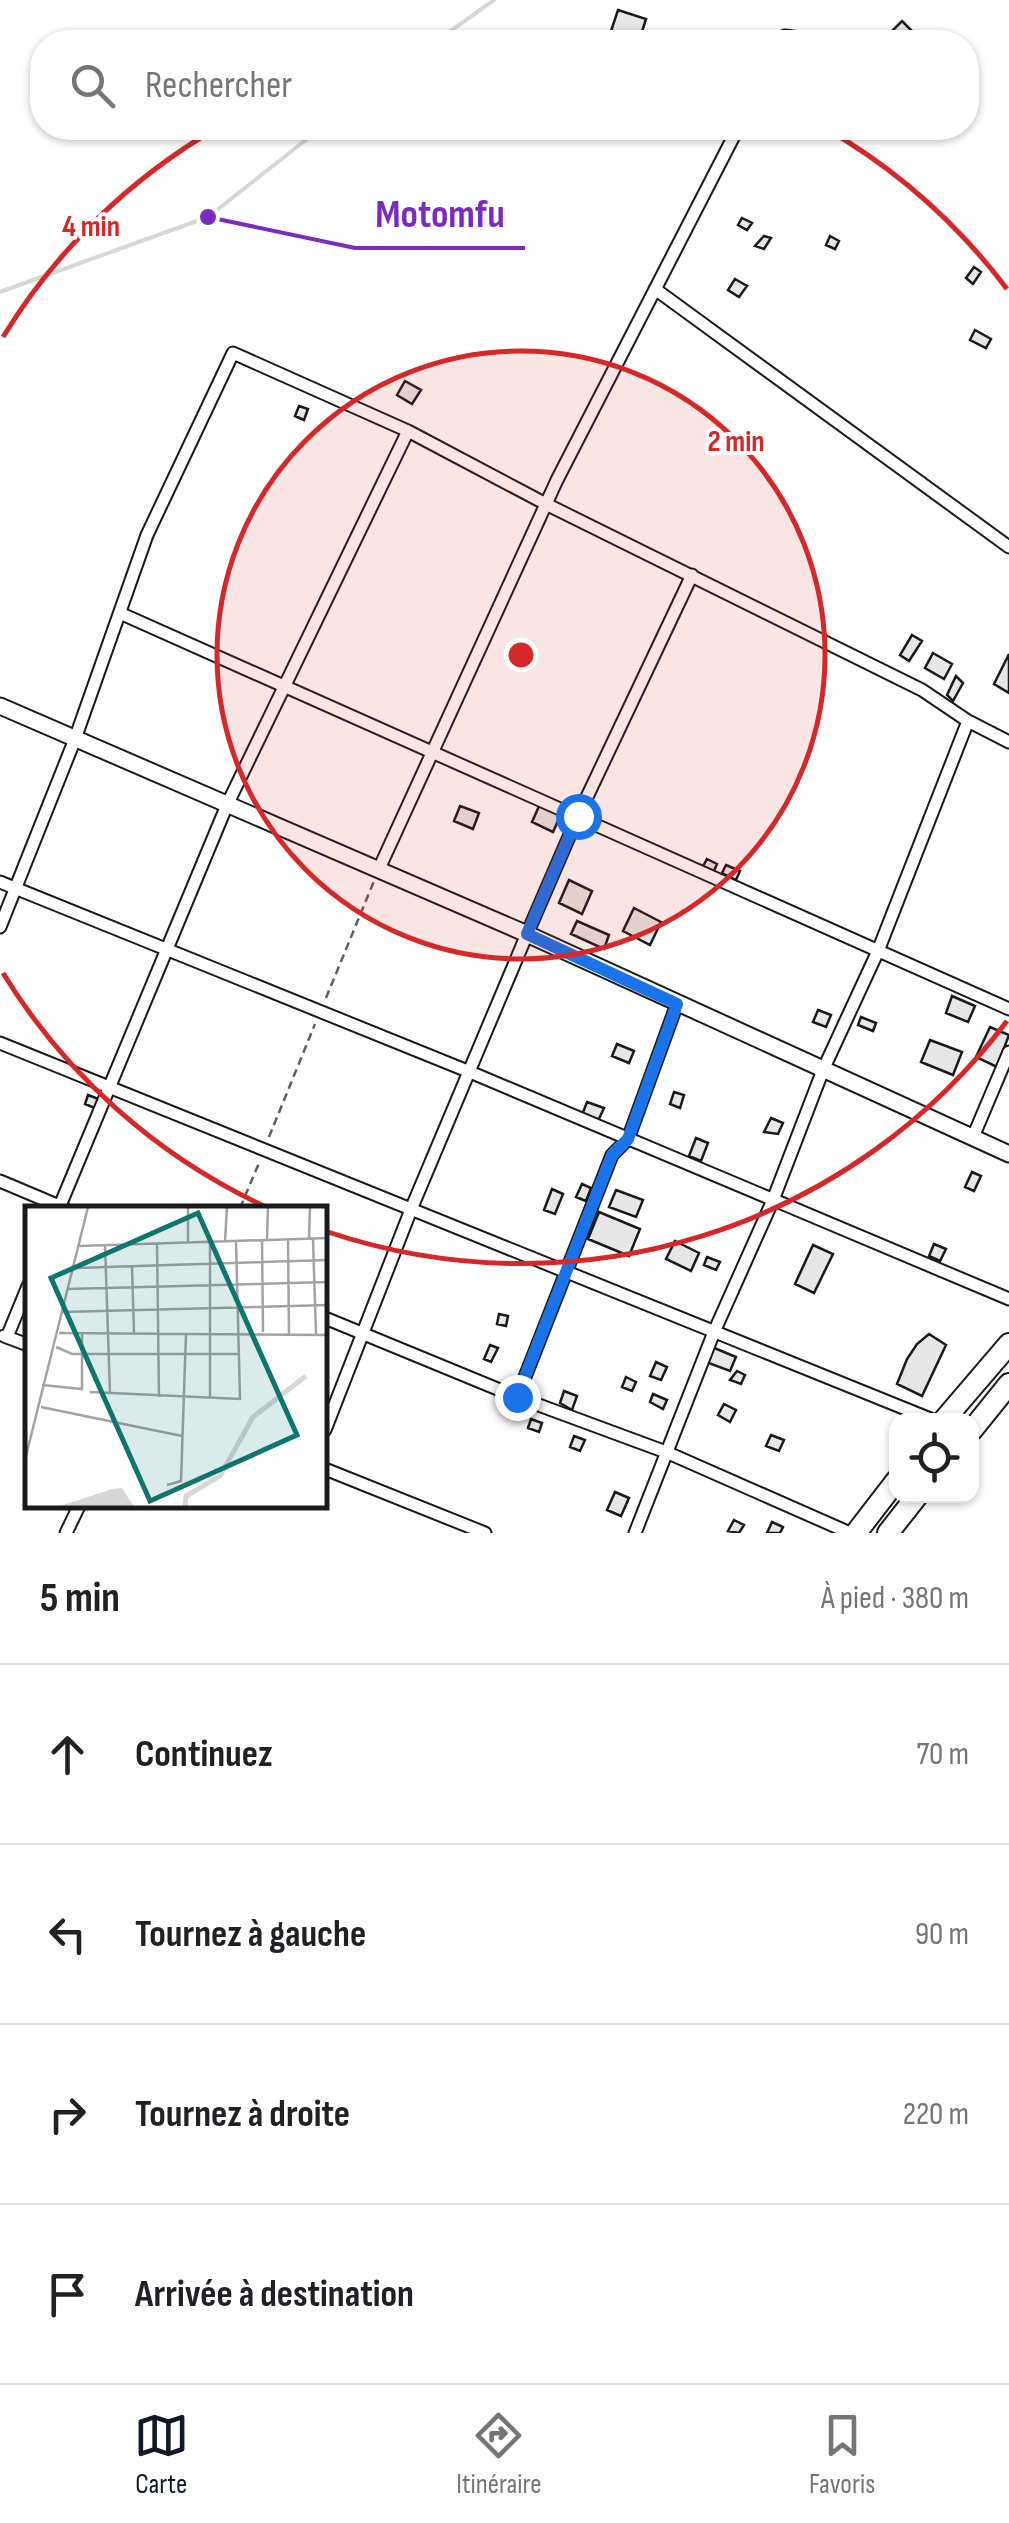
<!DOCTYPE html>
<html lang="fr">
<meta charset="utf-8">
<style>
body{margin:0;font-family:"Sofia Sans Condensed",sans-serif;background:#f2f2f2;color:#202124}
.controls{position:absolute;right:30px;bottom:30px;display:grid;overflow:hidden;border-radius:20px;box-shadow:0 2px 8px #0004}
.controls button{width:90px;height:90px;display:grid;place-items:center;padding:0;border:0;border-bottom:2px solid #e0e0e0;background:#fff;color:#202124;font:50px sans-serif}
.stop{position:absolute;width:30px;height:30px;margin:-22px;border:8px solid #1a73e8;border-radius:50%;background:#fff}
.stop.end{background:#1a73e8;border-color:#fff;box-shadow:0 2px 10px #0008}
.list{margin:0;padding:0;list-style:none}
h2{display:flex;justify-content:space-between;align-items:center;height:130px;margin:0;padding:0 40px;font-size:42px}
h2 small{font-size:32px;font-weight:400;color:#757577}
.list li{display:grid;grid-template-columns:65px 1fr auto;gap:30px;align-items:center;box-sizing:border-box;height:180px;padding:0 40px;border-top:2px solid #e0e0e0}
.list b{display:block;font-size:38px;white-space:nowrap}
.list em{font-size:32px;font-style:normal;color:#757577}
.icon{flex:none;width:55px;height:55px;fill:none;stroke:currentColor;stroke-width:2;stroke-linecap:round;stroke-linejoin:round}
.map{position:relative;flex:none;width:1009px;height:1533px;overflow:hidden}
.search{position:absolute;background:#fff;box-shadow:0 2px 8px #0004;left:30px;right:30px;top:30px;height:110px;display:flex;align-items:center;gap:25px;box-sizing:border-box;padding:0 35px;border-radius:40px;color:#757577;font-size:38px}
.sheet{height:850px;background:#fff}
nav{display:flex;justify-content:space-around;align-items:center;box-sizing:border-box;height:140px;border-top:2px solid #e0e0e0;background:#fff;font-size:28px;color:#757577}
nav a{display:grid;justify-items:center;gap:5px}
nav .on{color:#111827}
.map>svg:first-child{display:block}
.lines{fill:none;stroke-linecap:round;stroke-linejoin:round}
.stream{stroke:#d7d7d7;stroke-width:4}
.building{fill:#e6e6e6;stroke:#1a1a1a;stroke-width:2.5}
.street-casing{stroke:#1a1a1a;stroke-width:15}
.secondary-casing{stroke:#1a1a1a;stroke-width:19}
.highway-casing{stroke:#1a1a1a;stroke-width:24}
.path{stroke:#5f5f5f;stroke-width:2.5;stroke-dasharray:8 5;stroke-linecap:butt}
.street{stroke:#fff;stroke-width:11}
.secondary{stroke:#fff;stroke-width:15}
.highway{stroke:#fff;stroke-width:20}
.route{stroke:#1a73e8;stroke-width:12}
.ring{fill:none;stroke:#d62828;stroke-width:5}
.inset-river{fill:none;stroke:#d7d7d7;stroke-width:5}
.inset-road{fill:none;stroke:#a3a3a3;stroke-width:2.5}
.view{fill:#0f766e;fill-opacity:0.15;stroke:#0f766e;stroke-width:5}
.inset-edge{fill:none;stroke:#1a1a1a;stroke-width:5}
.centre{fill:#d62828;stroke:#fff;stroke-width:5}
.ring-label{font-size:30px;text-anchor:middle;font-weight:bold;fill:#d62828;stroke:#fff;stroke-width:8;stroke-linejoin:round;paint-order:stroke}
.leader{fill:none;stroke:#7b2cbf;stroke-width:4}
.callout-dot{fill:#7b2cbf;stroke:#fff;stroke-width:4}
.callout-label{font-size:40px;text-anchor:middle;font-weight:bold;fill:#7b2cbf;stroke:#fff;stroke-width:8;stroke-linejoin:round;paint-order:stroke}
</style>
<div class="map">
<svg width="1009" height="1533" viewBox="0 0 1009 1533">
<rect width="100%" height="100%" fill="#fff"/>
<g class="lines">
<path class="stream" d="M435,42L494,0
M0,292L208,217L321,128"/>
</g>
<path class="building" d="M618,10L646,19L639,41L611,31Z
M902,21L920,39L916,42H891L886,37Z
M742,218L752,223L747,230L738,225Z
M764,236L771,238L764,249L755,246Z
M830,236L839,241L835,249L826,245Z
M974,267L981,272L973,284L966,278Z
M735,279L747,286L739,297L728,290Z
M975,330L991,339L986,348L970,340Z
M405,381L421,390L412,404L397,395Z
M299,406L308,409L304,420L295,416Z
M912,635L922,641L909,661L900,655Z
M933,653L952,664L944,679L925,668Z
M1009,654V693L994,684Z
M956,676L963,683L953,701L947,695Z
M540,804L561,814L553,832L532,822Z
M460,806L479,813L473,829L454,821Z
M707,859L717,864L713,873L702,868Z
M726,865L740,871L736,880L722,873Z
M569,880L592,891L582,914L559,903Z
M634,908L661,922L650,945L623,931Z
M577,921L609,935L604,949L571,934Z
M952,996L975,1006L968,1022L946,1013Z
M818,1010L831,1015L826,1027L813,1022Z
M861,1017L876,1023L873,1031L858,1025Z
M990,1027L1009,1035L997,1067L976,1057Z
M930,1040L962,1052L953,1075L921,1062Z
M617,1044L634,1051L629,1063L612,1056Z
M674,1092L684,1095L680,1108L670,1104Z
M88,1095L101,1100L97,1109L85,1104Z
M587,1102L604,1108L598,1121L582,1115Z
M771,1118L783,1123L778,1134L764,1132Z
M696,1138L708,1143L701,1161L689,1156Z
M972,1172L981,1176L974,1191L965,1187Z
M582,1184L591,1188L586,1201L576,1197Z
M552,1189L563,1194L555,1214L544,1210Z
M616,1190L643,1200L636,1217L609,1207Z
M599,1212L640,1229L629,1256L588,1239Z
M675,1241L699,1253L691,1271L666,1259Z
M934,1244L946,1249L940,1261L929,1256Z
M813,1245L833,1254L814,1293L795,1284Z
M707,1257L720,1262L716,1270L704,1265Z
M499,1314L508,1316L506,1326L497,1324Z
M929,1334L946,1345L922,1396L897,1384L907,1359L917,1344Z
M490,1345L498,1348L491,1362L484,1359Z
M712,1347L736,1357L730,1371L706,1362Z
M656,1362L667,1367L661,1380L650,1376Z
M737,1371L745,1375L741,1384L730,1380Z
M626,1377L636,1382L632,1391L622,1387Z
M564,1391L577,1396L572,1410L560,1403Z
M653,1394L667,1400L663,1409L650,1402Z
M724,1404L736,1410L730,1422L718,1415Z
M531,1419L542,1423L539,1432L528,1428Z
M771,1435L784,1440L779,1451L766,1446Z
M574,1436L585,1440L580,1451L570,1447Z
M615,1492L629,1498L621,1516L607,1510Z
M734,1520L744,1525L739,1533L728,1531Z
M772,1522L783,1527L780,1533H767Z"/>
<g class="lines">
<defs>
<path id="street" d="M782,42L785,36L830,42
M655,289L1009,547
M122,614L1009,1009
M378,871L557,480L738,128
M0,882L470,1072L1009,1299
M0,927L75,739L147,535L233,353L408,431L546,504L922,690L968,721L1009,742
M0,1043L933,1420
M973,1137L1009,1052
M0,1181L64,1208
M59,1208L227,805L408,431
M325,1318L517,1397L666,1452L850,1533
M4,1336L28,1345
M7,1337L28,1286
M512,1410L612,1155L628,1139L677,1004
M325,1430L412,1207L527,934L578,816L692,575
M325,1469L485,1533
M66,1533L79,1506
M635,1533L714,1332L773,1200L823,1070L878,951L968,721"/>
<path id="secondary" d="M0,706L527,934L1009,1154"/>
<path id="highway" d="M944,1420L1009,1344
M972,1430L1009,1384
M856,1533L896,1481
M888,1533L917,1496"/>
</defs>
<use href="#street" class="street-casing"/>
<use href="#secondary" class="secondary-casing"/>
<use href="#highway" class="highway-casing"/>
<path class="path" d="M326,998L374,881
M269,1137L315,1024
M240,1208L259,1163"/>
<use href="#street" class="street"/>
<use href="#secondary" class="secondary"/>
<use href="#highway" class="highway"/>
</g>
<g class="lines">
<path class="route" d="M517,1397L612,1155L628,1139L677,1004L527,934L578,816"/>
</g>
<circle cx="521" cy="655" r="304" fill="#d62828" fill-opacity=".12"/>
<g class="ring">
<circle cx="521" cy="655" r="304"/>
<path d="M1007 1021A608 608 0 0 1 328 1232M264 1206A608 608 0 0 1 3 973M3 337A608 608 0 0 1 217 128M825 128A608 608 0 0 1 1007 289"/>
</g>
<g transform="translate(25 1206)">
<rect width="302" height="302" fill="#fff"/>
<path d="M97,282L109,301H32L87,283Z" fill="#d7d7d7"/>
<path class="inset-river" d="M160,301L161,290L195,270L228,211L281,170"/>
<path class="inset-road" d="M242,33L243,1M263,33L264,128M284,33L285,1M288,33L291,128M237,34L238,126M200,35L202,1M163,36V1M185,36V192M132,37L134,191M80,39L85,187M54,40L303,32M107,61L109,127M51,62L303,54M43,83L303,76M36,106L303,99M34,127L303,129M31,141L47,148H214M17,179L57,183V127M65,186L215,193L211,35M16,201L157,230M0,254L63,1M142,279L156,275L161,127"/>
<path class="view" d="M173,7L272,229L125,295L26,72Z"/>
<rect width="302" height="302" class="inset-edge"/>
</g>
<circle cx="521" cy="655" r="15" class="centre"/>
<g class="ring-label">
<text x="91" y="236">4 min</text>
<text x="736" y="451">2 min</text>
</g>
<path class="leader" d="M208 217L355 248H525"/>
<circle class="callout-dot" cx="208" cy="217" r="10"/>
<g class="callout-label">
<text x="440" y="227">Motomfu</text>
</g>
</svg>
<div class="controls">
<button><svg class="icon" aria-label="locate" viewBox="0 0 24 24"><circle cx="12" cy="12" r="6"/><path d="M12 2v4M12 18v4M2 12h4M18 12h4"/></svg></button>
</div>
<div class="stop" style="left:578px;top:816px"></div>
<div class="stop end" style="left:517px;top:1397px"></div>
<div class="search"><svg class="icon" aria-label="search" viewBox="0 0 24 24"><circle cx="10" cy="10" r="6"/><path d="M15 15l6 6"/></svg>Rechercher</div>
</div>
<section class="sheet">
<h2>5 min<small>À pied · 380 m</small></h2>
<ul class="list">
<li><svg class="icon" aria-label="ahead" viewBox="0 0 24 24"><path d="M12 20V5M6 11l6-6 6 6"/></svg><div><b>Continuez</b></div><em>70 m</em></li>
<li><svg class="icon" aria-label="left" viewBox="0 0 24 24"><path d="M17 20v-9H6M10 6l-5 5 5 5"/></svg><div><b>Tournez à gauche</b></div><em>90 m</em></li>
<li><svg class="icon" aria-label="right" viewBox="0 0 24 24"><path d="M7 20v-9h11M14 6l5 5-5 5"/></svg><div><b>Tournez à droite</b></div><em>220 m</em></li>
<li><svg class="icon" aria-label="arrive" viewBox="0 0 24 24"><path d="M6 21V4h12l-3 4 3 4H6"/></svg><div><b>Arrivée à destination</b></div></li>
</ul>
</section>
<nav>
<a class="on"><svg class="icon" aria-label="map" viewBox="0 0 24 24"><path d="M3 6l6-2 6 2 6-2v14l-6 2-6-2-6 2zM9 4v14M15 6v14"/></svg>Carte</a>
<a><svg class="icon" aria-label="directions" viewBox="0 0 24 24"><path d="M12 3l9 9-9 9-9-9zM9 14v-3h6M13 9l2 2-2 2"/></svg>Itinéraire</a>
<a><svg class="icon" aria-label="saved" viewBox="0 0 24 24"><path d="M7 4h10v16l-5-4-5 4z"/></svg>Favoris</a>
</nav>
